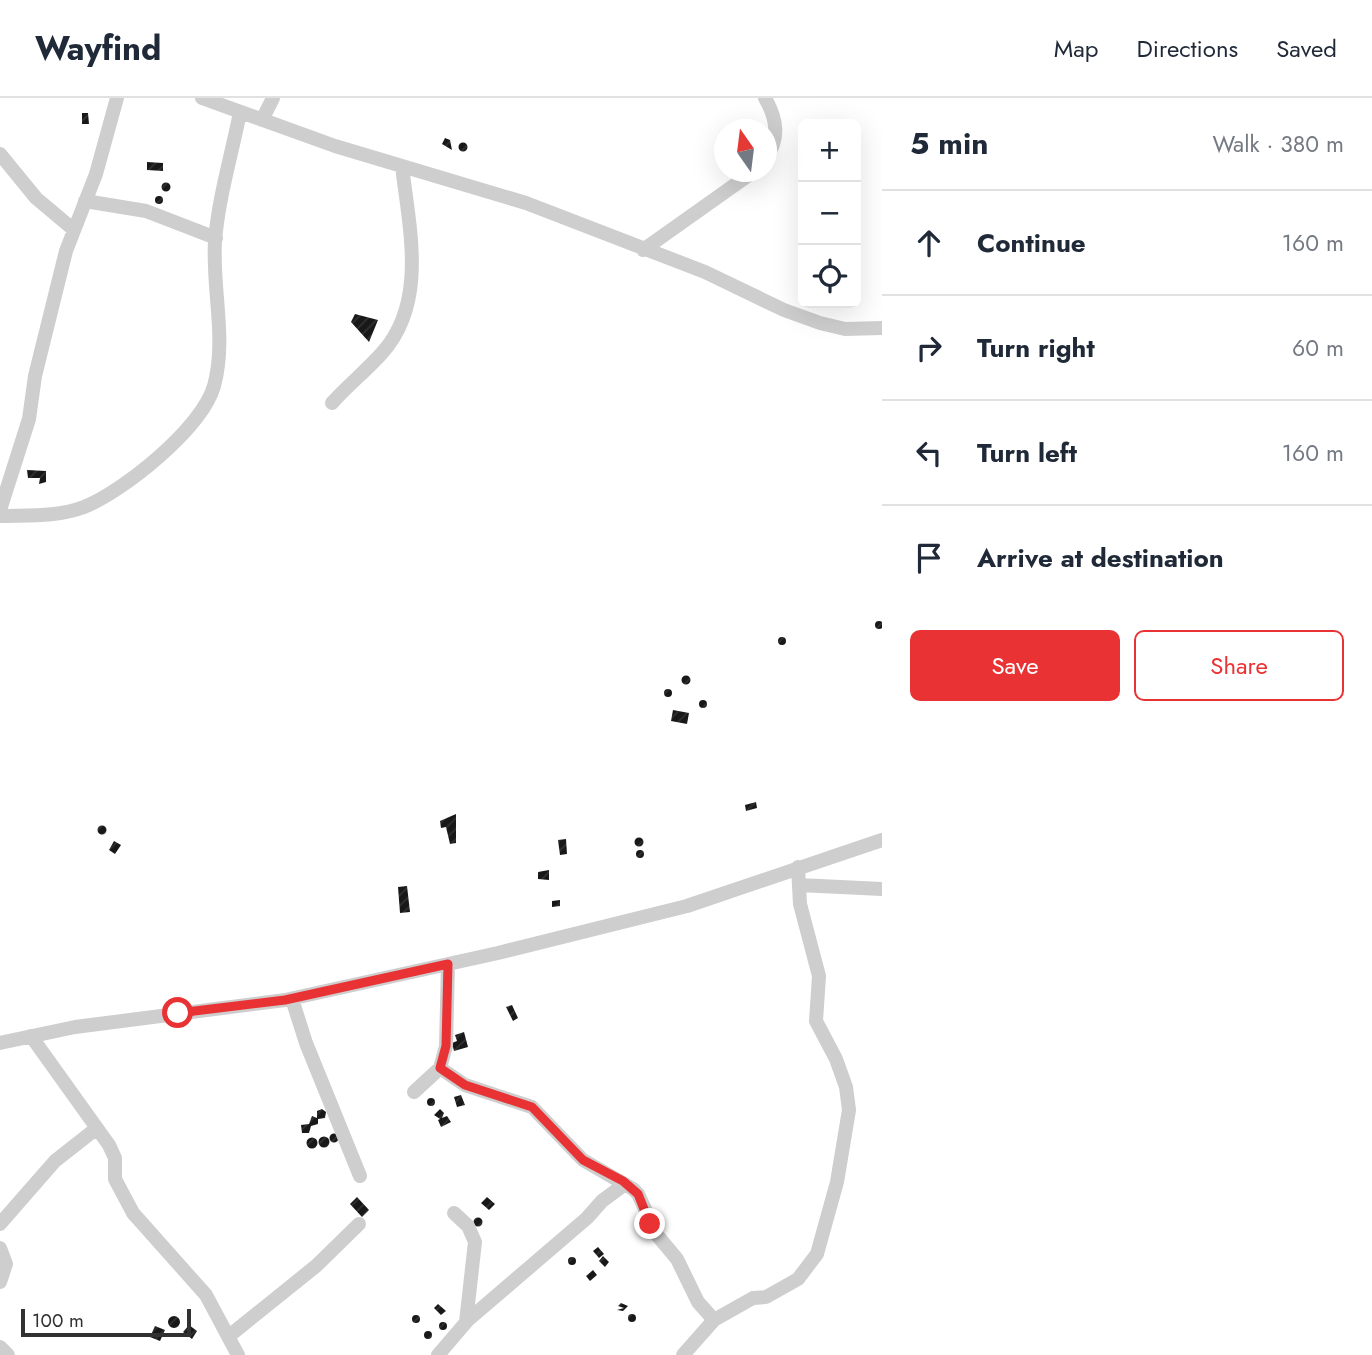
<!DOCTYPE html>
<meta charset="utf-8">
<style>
body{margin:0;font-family:Jost,sans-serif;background:#f6f6f7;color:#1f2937}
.controls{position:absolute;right:21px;top:21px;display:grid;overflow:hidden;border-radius:10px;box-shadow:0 7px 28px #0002}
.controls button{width:63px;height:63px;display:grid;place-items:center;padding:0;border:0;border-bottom:2px solid #e0e1e3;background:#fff;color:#1f2937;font:35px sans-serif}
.compass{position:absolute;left:714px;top:21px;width:63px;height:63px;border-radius:50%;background:#fff;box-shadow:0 7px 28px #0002;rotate:346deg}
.scale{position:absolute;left:21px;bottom:18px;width:170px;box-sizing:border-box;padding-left:7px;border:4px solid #313131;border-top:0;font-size:19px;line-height:24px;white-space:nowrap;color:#313131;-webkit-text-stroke:5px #fff;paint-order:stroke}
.stop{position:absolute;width:21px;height:21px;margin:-16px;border:5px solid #e93234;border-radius:50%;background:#fff}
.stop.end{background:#e93234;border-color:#fff;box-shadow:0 2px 7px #0008}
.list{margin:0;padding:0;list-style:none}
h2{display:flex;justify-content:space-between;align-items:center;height:91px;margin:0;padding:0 28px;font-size:30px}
h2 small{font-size:23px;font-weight:400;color:#747a83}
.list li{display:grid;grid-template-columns:46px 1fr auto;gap:21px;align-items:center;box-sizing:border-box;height:105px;padding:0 28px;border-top:2px solid #e0e1e3}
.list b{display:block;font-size:26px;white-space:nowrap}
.list em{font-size:23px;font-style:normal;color:#747a83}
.actions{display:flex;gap:14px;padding:21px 28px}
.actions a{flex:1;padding:16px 0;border:2px solid #e93234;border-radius:10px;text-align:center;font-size:24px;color:#e93234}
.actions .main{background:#e93234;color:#fff}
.icon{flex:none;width:38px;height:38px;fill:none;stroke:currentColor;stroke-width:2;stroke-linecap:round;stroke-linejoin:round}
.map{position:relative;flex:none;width:882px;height:1257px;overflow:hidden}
header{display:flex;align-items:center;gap:42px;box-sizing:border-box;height:98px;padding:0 35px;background:#fff;border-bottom:2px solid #e0e1e3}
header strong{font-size:33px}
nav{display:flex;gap:38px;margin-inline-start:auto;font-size:24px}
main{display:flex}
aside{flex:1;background:#fff}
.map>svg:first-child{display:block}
.building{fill:url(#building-hatch)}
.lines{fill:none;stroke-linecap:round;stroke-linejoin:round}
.street{stroke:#cecece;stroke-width:14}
.route{stroke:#e93234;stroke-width:9}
</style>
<header>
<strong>Wayfind</strong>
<nav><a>Map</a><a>Directions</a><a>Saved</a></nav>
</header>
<main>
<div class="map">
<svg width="882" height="1257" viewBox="0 0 882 1257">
<defs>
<pattern id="building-hatch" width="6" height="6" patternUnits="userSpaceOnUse" patternTransform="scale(1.75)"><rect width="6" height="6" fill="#181818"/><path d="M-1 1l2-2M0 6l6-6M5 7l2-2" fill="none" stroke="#313131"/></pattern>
</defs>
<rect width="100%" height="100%" fill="#fff"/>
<path class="building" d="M82,15H88L89,26H82Z
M445,40L450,42L452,52L442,46Z
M458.5 49a4.5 4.5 0 1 1 9 0a4.5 4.5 0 1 1-9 0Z
M147,64L163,65V73L147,72Z
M161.5 89a4.5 4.5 0 1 1 9 0a4.5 4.5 0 1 1-9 0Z
M155 102a4 4 0 1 1 8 0a4 4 0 1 1-8 0Z
M355,216L378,222L369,244L351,224Z
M27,372L46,373V384L39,386L40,380H28Z
M875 527a4 4 0 1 1 8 0a4 4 0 1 1-8 0Z
M778 543a4 4 0 1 1 8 0a4 4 0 1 1-8 0Z
M681.5 582a4.5 4.5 0 1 1 9 0a4.5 4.5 0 1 1-9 0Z
M664 595a4 4 0 1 1 8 0a4 4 0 1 1-8 0Z
M699 606a4 4 0 1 1 8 0a4 4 0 1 1-8 0Z
M673,612L689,615L687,626L671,623Z
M756,704L757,710L746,713L745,707Z
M456,716V745L450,746L446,729L441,730L440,723Z
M97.5 732a4.5 4.5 0 1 1 9 0a4.5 4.5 0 1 1-9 0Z
M634.5 744a4.5 4.5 0 1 1 9 0a4.5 4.5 0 1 1-9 0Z
M566,741L567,756L560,757L558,742Z
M114,743L121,747L115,756L109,752Z
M636 756a4 4 0 1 1 8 0a4 4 0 1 1-8 0Z
M549,772V782L538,781V774Z
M407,788L410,814L400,815L398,789Z
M560,802V808L552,809V803Z
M512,907L518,920L513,923L506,909Z
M464,934L468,949L454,953L452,945L457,943L455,937Z
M461,997L465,1007L457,1009L454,999Z
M427 1004a4 4 0 1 1 8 0a4 4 0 1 1-8 0Z
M322,1011L326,1014L325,1020L318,1021V1026L311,1028L309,1035H302L301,1027L309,1026L312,1018L317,1020V1013Z
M440,1011L444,1015L442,1020L447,1018L451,1024L441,1029L438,1022L440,1021L434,1017Z
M329.5 1040a4.5 4.5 0 1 1 9 0a4.5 4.5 0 1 1-9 0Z
M318.5 1044a5.5 5.5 0 1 1 11 0a5.5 5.5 0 1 1-11 0Z
M306.5 1045a5.5 5.5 0 1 1 11 0a5.5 5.5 0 1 1-11 0Z
M357,1099L369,1112L362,1119L350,1106Z
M487,1099L495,1106L489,1112L481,1105Z
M473.5 1124a4.5 4.5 0 1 1 9 0a4.5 4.5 0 1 1-9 0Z
M598,1149L604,1156L599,1160L593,1153Z
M603,1158L609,1164L605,1169L599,1163Z
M568 1163a4 4 0 1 1 8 0a4 4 0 1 1-8 0Z
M593,1172L597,1177L590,1183L586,1178Z
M621,1205L628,1208L623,1213L617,1212L624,1210L618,1208Z
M438,1206L446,1213L441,1217L434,1210Z
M628 1220a4 4 0 1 1 8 0a4 4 0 1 1-8 0Z
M412 1221a4 4 0 1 1 8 0a4 4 0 1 1-8 0Z
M168 1224a6 6 0 1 1 12 0a6 6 0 1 1-12 0Z
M439 1228a4 4 0 1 1 8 0a4 4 0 1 1-8 0Z
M189,1227L197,1233L192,1241L183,1234Z
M155,1228L165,1232L160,1243L150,1239Z
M424 1237a4 4 0 1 1 8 0a4 4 0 1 1-8 0Z"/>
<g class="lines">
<path class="street" d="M202,0L335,48L526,105L705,174L784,212L820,225L845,231L882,230
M765,0C777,21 780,40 766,60
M262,22L273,0
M0,56L36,100L74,132
M85,103L146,113L216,140
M643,152L753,74
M332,305C347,288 366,273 382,255C428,204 409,129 402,68
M0,412L29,321L35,278L66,153L96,76L117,0
M0,418C28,417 58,419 84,409C124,393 202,330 214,288C227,241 212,191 215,144C218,101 232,56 240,14
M799,787L882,791
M292,901L306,945L360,1078
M31,938L109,1047L115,1060V1081L133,1115L206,1197L238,1257
M0,945L75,929L285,902L498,855L687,808L882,742
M440,970L465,987L532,1009L583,1062L633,1091L638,1096L657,1137L677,1161L698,1204L714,1222
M414,994L440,970L446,948L448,866
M454,1115L468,1128L475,1144L466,1224
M0,1126L55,1063L97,1030
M0,1150L6,1166L0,1184
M229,1238L316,1168L359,1126
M0,1249L8,1257
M438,1257L468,1222L587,1120L602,1103L625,1086
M683,1257L714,1222L753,1200L766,1199L798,1181L817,1156L837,1084L849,1012L846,989L836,961L816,923L819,878L800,806L798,769"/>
</g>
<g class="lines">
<path class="route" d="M178,915L285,902L448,866L446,948L440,970L465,987L532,1009L583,1062L623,1083L638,1096L650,1126"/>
</g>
</svg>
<div class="controls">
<button>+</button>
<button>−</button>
<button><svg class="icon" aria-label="locate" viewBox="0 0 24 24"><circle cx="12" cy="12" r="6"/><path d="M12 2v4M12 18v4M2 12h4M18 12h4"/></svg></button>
</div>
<svg class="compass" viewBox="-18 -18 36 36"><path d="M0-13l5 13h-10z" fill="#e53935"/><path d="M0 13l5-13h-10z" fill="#747a83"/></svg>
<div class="scale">100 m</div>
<div class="stop" style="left:178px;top:915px"></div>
<div class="stop end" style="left:650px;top:1126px"></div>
</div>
<aside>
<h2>5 min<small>Walk · 380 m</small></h2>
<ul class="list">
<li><svg class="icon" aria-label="ahead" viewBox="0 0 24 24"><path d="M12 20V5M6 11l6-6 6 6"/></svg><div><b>Continue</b></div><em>160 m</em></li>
<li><svg class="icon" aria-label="right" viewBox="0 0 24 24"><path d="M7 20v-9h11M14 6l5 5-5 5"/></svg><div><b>Turn right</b></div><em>60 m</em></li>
<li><svg class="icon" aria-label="left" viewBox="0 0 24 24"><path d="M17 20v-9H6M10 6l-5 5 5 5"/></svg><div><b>Turn left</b></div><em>160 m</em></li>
<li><svg class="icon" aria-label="arrive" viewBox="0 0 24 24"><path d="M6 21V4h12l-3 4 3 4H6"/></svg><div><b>Arrive at destination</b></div></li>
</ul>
<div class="actions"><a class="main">Save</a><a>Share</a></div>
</aside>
</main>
